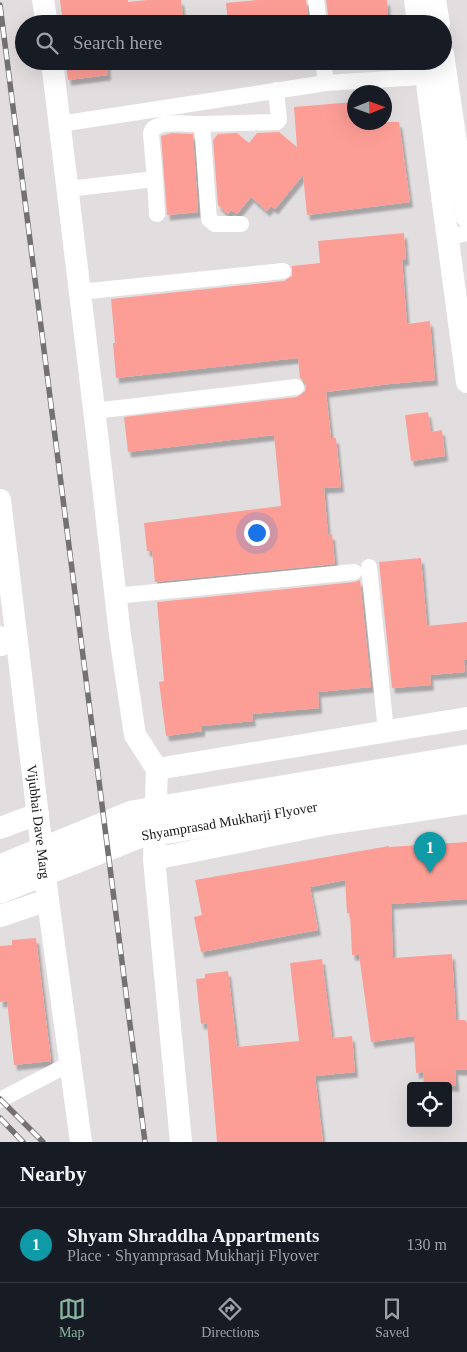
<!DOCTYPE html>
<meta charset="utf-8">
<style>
body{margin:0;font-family:Georgia,serif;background:#242831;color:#f1f3f6}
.controls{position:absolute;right:15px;bottom:15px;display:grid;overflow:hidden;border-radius:5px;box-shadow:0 5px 20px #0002}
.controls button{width:45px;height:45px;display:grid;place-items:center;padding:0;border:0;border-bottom:1px solid #363941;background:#171b24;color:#f1f3f6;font:25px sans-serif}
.compass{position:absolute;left:347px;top:85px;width:45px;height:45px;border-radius:50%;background:#171b24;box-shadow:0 5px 20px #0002;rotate:89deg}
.you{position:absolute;left:256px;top:532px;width:18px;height:18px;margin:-12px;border:4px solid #fff;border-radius:50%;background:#1a73e8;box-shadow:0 0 0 8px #1a73e833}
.badge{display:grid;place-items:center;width:32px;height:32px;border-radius:50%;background:#89b4a2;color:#fff;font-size:16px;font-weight:700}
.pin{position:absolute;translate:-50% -41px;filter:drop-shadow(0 1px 2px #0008)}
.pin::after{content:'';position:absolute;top:26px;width:18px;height:15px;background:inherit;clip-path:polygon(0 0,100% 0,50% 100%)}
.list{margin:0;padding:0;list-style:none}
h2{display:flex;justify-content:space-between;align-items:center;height:65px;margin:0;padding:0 20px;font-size:21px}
h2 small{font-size:16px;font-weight:400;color:#9ea1a6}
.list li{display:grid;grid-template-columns:32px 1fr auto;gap:15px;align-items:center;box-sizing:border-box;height:75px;padding:0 20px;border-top:1px solid #363941}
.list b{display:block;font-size:19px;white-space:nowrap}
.list p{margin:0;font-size:16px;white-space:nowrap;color:#9ea1a6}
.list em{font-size:16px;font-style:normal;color:#9ea1a6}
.icon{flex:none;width:28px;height:28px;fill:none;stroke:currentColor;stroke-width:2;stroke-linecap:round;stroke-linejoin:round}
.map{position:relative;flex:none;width:467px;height:1142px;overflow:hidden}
.search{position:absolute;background:#171b24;box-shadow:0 5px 20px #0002;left:15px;right:15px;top:15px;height:55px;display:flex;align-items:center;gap:12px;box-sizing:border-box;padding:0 18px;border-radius:28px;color:#9ea1a6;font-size:19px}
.sheet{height:140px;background:#171b24}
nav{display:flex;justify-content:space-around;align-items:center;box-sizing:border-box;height:70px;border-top:1px solid #363941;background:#171b24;font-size:14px;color:#9ea1a6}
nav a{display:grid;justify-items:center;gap:2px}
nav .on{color:#89b4a2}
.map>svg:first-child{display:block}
.building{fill:#fd9e96;filter:url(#shadow)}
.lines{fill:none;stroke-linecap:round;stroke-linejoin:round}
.street{stroke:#fff;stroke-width:16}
.secondary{stroke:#fff;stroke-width:22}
.primary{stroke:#fff;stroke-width:25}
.rail-casing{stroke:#737172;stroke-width:5.5}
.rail{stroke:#fff;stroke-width:4;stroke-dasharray:11;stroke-linecap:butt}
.labels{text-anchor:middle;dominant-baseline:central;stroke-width:4.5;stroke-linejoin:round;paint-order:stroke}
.street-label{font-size:14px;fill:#161515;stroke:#fff}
</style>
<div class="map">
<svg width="467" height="1142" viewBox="0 0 467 1142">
<defs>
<filter id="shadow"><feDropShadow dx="3" dy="5.5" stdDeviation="1" flood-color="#0004"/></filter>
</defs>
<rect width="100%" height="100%" fill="#e2dee0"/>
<path class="building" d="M60,0H128V2L147,0H181L184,24H63Z
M258,0H306L309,21L287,24H228L226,3Z
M326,0H387L388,17L329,21Z
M66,61H107L108,75L68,80Z
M354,102V122H399L410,202L307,215L303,175L275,209L271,206L267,211L251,197L237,214L231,210L228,214L218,205L213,140L218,134L237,133L249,143L257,133L279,132L297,147L294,107Z
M172,133L193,134L198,212L167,215L161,136Z
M404,233L406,260H402L407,324L430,321L435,380L389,384L326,392L331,438H336L341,487L324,488L328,535L332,534L335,564L155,582L152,551H147L144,523L281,506L274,435L128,452L124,417L297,397L305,391L306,385L304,381L300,378L298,358L116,378L113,343H115L111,299L284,281L292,276V266L320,263L318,241Z
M428,412L431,432L442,430L445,456L411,461L405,415Z
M421,558L427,626L467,622V659L464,660L465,672L430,675L431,685L392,688L379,562Z
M360,580L371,687L318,692L319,708L252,714L253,721L202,726V731L166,736L159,682L164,681L157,602L355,582Z
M467,842V899L391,904L393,958L452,954L456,1020H465L467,1023V1070H455L456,1086H424L423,1072L416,1073L414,1036L371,1042L359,955H352L350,913H347L345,880L310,887L318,930L201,952L194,917L202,915L195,880L389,846V847Z
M36,938L51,1061L14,1065L7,1001L0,1002V946L12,945V940Z
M322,959L332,1038L352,1036L355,1072L315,1076L323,1142H217L207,1023L201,1024L196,979L205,978V974L228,971L237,1047L299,1041L290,963Z"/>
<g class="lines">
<path class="street" d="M316,0L319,24
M323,61L326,83
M60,124L326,83L437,76
M155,179L157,214
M68,189L155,179L151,134C152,130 152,129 156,127C164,121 191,124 202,124
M241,224H215L209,219L202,124L277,122L279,120L276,90
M449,237L467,233
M80,292L283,271
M94,411L296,387
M369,567L386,731
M115,596L354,572
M0,634L2,648
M0,1100L71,1063"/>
<g class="secondary">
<path d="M43,0L47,24"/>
<path d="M415,0L418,24"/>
<path d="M435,0L439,24"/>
<path d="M443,54L467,217"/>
<path d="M52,61L97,434L120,635L135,735L157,769L154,859L181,1142"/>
<path d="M424,61L467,382"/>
<path id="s1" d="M0,500L48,900L81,1142"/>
<path d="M157,769L467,718"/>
<path d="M0,828L38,814"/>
<path d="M154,859L323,825L467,803"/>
<path d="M0,916L48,900"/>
</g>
<g class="primary">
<path d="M0,867L132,813L467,757"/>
<path id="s2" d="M0,891L139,836L467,781"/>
</g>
<defs>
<path id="rail" d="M0,5L145,1142
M0,1099L43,1142
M0,1118L23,1142"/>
</defs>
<use href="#rail" class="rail-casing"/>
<use href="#rail" class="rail"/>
</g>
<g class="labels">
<g class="street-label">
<text stroke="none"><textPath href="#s1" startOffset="324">Vijubhai Dave Marg</textPath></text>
<text stroke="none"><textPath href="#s2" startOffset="241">Shyamprasad Mukharji Flyover</textPath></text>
</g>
</g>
</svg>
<div class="controls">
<button><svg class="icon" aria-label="locate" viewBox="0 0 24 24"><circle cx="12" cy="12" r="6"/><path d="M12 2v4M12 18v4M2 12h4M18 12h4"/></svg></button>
</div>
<svg class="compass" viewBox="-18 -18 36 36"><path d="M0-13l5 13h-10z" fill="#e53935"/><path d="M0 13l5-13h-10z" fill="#9ea1a6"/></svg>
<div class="you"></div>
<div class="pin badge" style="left:430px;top:873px;background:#0f9aa8">1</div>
<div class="search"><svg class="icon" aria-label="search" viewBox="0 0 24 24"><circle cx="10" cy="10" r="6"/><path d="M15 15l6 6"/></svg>Search here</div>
</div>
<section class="sheet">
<h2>Nearby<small></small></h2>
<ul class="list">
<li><span class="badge" style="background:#0f9aa8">1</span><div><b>Shyam Shraddha Appartments</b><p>Place · Shyamprasad Mukharji Flyover</p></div><em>130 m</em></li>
</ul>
</section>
<nav>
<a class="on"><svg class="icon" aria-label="map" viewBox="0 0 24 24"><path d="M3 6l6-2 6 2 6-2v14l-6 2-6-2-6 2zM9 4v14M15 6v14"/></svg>Map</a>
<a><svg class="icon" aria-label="directions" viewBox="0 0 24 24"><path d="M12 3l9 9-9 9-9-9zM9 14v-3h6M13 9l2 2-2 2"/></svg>Directions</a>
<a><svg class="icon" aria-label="saved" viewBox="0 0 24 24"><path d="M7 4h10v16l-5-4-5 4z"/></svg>Saved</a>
</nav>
